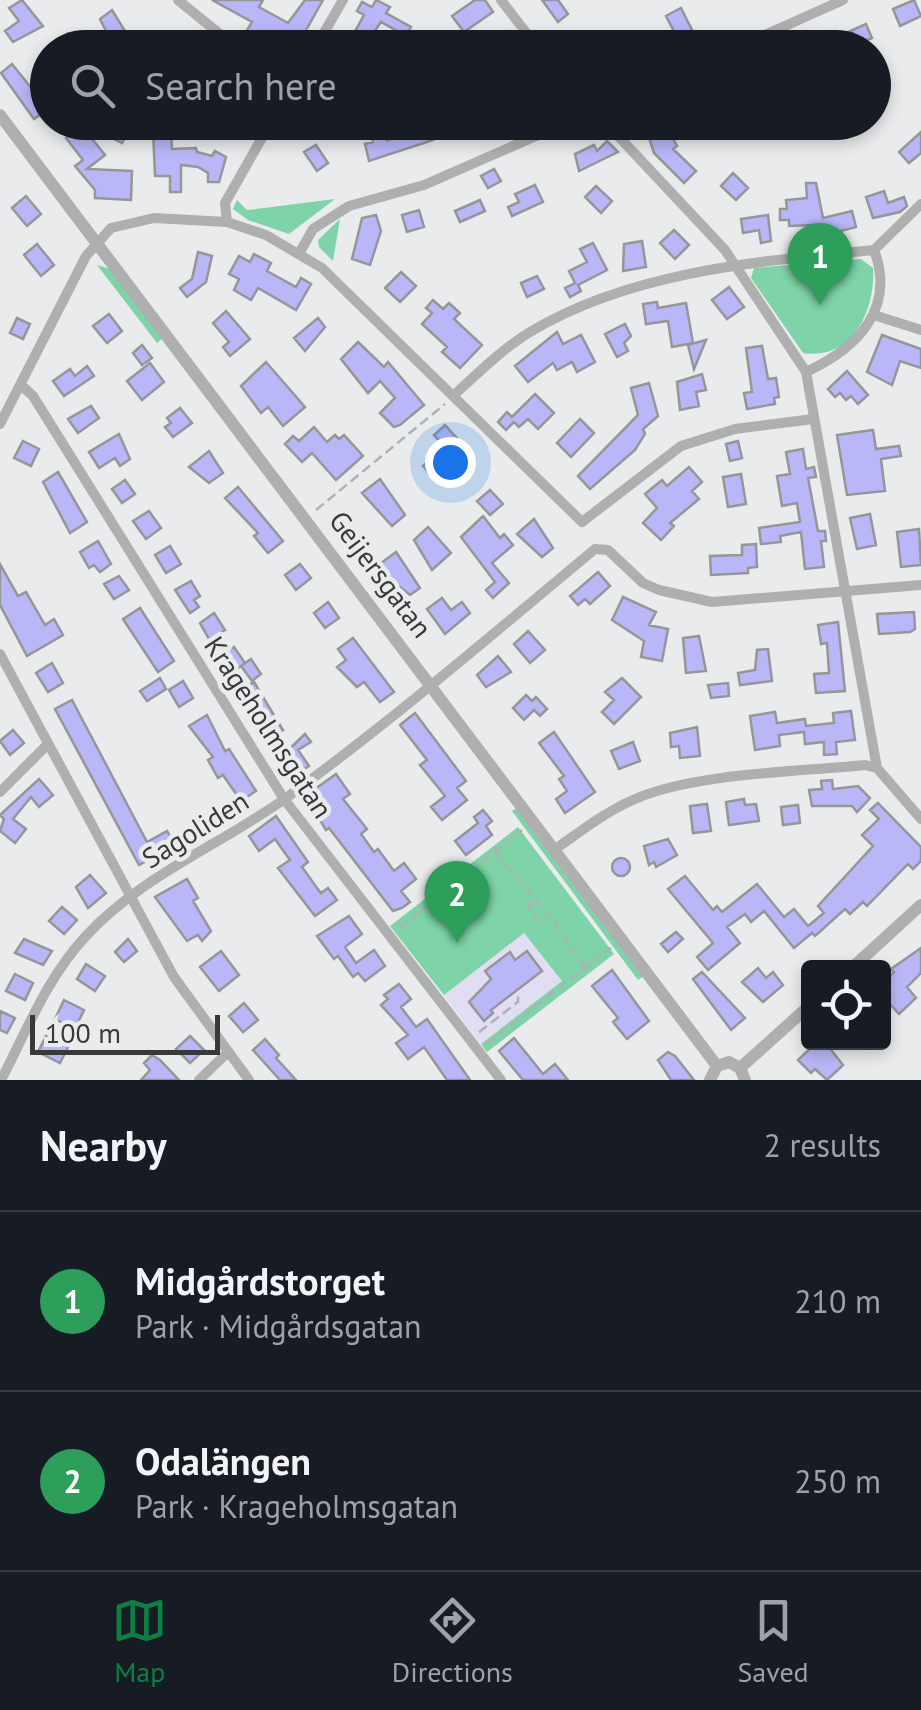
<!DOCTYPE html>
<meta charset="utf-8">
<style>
body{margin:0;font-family:"PT Sans",sans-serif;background:#242831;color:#f1f3f6}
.controls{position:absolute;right:30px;bottom:30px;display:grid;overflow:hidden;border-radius:10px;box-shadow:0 5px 15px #0003}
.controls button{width:90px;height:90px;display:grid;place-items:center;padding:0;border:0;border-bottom:2px solid #363941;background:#171b24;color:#f1f3f6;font:50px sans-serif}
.scale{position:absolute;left:30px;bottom:25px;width:190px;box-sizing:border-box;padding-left:10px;border:5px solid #39393a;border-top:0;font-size:28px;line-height:35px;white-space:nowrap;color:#39393a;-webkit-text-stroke:8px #e9ebec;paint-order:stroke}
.you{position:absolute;left:450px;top:462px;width:35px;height:35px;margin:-25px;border:8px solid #fff;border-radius:50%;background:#1a73e8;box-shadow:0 0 0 15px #1a73e833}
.badge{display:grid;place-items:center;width:65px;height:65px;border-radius:50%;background:#0b8043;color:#fff;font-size:32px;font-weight:700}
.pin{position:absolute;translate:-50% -82px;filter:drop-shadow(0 2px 5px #0008)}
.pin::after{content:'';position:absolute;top:52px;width:35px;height:30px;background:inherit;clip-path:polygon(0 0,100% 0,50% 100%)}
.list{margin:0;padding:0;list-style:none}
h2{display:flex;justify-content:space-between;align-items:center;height:130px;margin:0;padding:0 40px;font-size:42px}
h2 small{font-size:32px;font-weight:400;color:#9ea1a6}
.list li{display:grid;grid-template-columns:65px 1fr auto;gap:30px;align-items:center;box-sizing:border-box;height:180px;padding:0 40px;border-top:2px solid #363941}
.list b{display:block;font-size:38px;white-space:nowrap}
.list p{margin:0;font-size:32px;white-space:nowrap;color:#9ea1a6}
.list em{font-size:32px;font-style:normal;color:#9ea1a6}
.icon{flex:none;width:55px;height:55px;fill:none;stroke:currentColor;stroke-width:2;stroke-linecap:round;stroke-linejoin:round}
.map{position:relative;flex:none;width:921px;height:1080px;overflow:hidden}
.search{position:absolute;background:#171b24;box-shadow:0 5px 15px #0003;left:30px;right:30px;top:30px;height:110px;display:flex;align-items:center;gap:25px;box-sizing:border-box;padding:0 35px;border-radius:55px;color:#9ea1a6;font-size:38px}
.sheet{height:490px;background:#171b24}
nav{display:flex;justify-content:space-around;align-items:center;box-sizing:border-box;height:140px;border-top:2px solid #363941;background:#171b24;font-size:28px;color:#9ea1a6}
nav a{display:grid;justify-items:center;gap:5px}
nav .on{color:#0b8043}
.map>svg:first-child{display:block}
.commercial{fill:#e1ddf3}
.green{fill:#7ed4a8}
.building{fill:#b9b7f7;stroke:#969698;stroke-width:2.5}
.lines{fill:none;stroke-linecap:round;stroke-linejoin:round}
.path{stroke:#b0b1b2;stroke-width:2.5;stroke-dasharray:10 5;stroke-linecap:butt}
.minor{stroke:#afafaf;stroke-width:10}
.tertiary{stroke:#afafaf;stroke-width:12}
.labels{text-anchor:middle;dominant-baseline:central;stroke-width:9;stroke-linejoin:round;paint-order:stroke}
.street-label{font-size:28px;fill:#39393a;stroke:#e9ebec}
</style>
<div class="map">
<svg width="921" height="1080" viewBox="0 0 921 1080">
<rect width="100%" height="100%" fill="#e9ebec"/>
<path class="commercial" d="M524,932L562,981L481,1044L444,995Z"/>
<path class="green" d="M335,199L289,234L248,220L233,209L237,200L247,210Z
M340,219L333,261L319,247L318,240Z
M861,259L873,268C876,310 852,361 803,353L751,278L754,268Z
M97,265L110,269L163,338L157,343Z
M517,808L644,976L638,980L512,811Z
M518,827L614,954L487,1052L481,1044L562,981L524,933L444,995L390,926Z"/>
<path class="building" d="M22,0L43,26L13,42L5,31L19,21L9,8Z
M212,0H263L259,7L288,23L305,0H323L296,48L247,30L252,22Z
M376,0L390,7L386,13L411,27L406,36L381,22L363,48H346L364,15L357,11L362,2L372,7Z
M475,0H485L493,12L464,32L452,16Z
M542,0H558L568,14L558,22Z
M914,0L921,16L900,26L893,9Z
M681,8L693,32L678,39L666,16Z
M112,10L126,33L145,48H123L112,34L109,37L100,19Z
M866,24L872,38L851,47L846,33Z
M507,31L520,48H487Z
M12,64L48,109L34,119L1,73Z
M115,122H133L122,143L108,136Z
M432,122H456L430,134L433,140L369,161L365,144L373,142L369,128L379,125L387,141Z
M644,122H664L677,146L673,149L696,171L684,183L654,153Z
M82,126L105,155L87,169L132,171L131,200L95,198V190L75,166L83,160L66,138Z
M171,129L172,149L196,148L197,152L212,156L215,151L226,157L219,182H208V173L198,167L181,165V192H170V176H155L153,130Z
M921,132V153L909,163L899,152Z
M607,141L618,152L579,171L575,154L594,145L597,151Z
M316,145L328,163L317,171L304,152Z
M494,169L501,181L488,188L481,176Z
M733,173L748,188L736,200L721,186Z
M806,183H816L823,218L852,211L856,227L813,238L812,225L789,226V220H780V209H787L786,200L807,198Z
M535,185L543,202L512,216L508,207L519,202L515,194Z
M596,186L612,201L601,213L585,197Z
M884,191L888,203L904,197L907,206L900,212L873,218L866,197Z
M26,196L41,214L27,226L12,208Z
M480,200L485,211L460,222L455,211Z
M419,210L424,227L407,232L402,215Z
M376,215L381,231L370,265L352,259L362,218Z
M768,215L771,241L761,243L759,230L743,233L741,219Z
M674,230L689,245L675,259L660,243Z
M642,241L646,267L623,271L624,244Z
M593,243L607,270L578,285L581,291L570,297L565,288L575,283L569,271L587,262L580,249Z
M37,244L54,265L41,276L24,255Z
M198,252L212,256L206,282L187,297L180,288L192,279Z
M254,254L271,263L267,271L296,287L301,278L311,284L296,310L258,288L251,300L234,290L239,279L229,274L239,256L250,262Z
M401,272L416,286L400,302L385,288Z
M537,276L544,289L527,297L521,283Z
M729,287L744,307L727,319L712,300Z
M433,300L443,309L449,303L460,313L454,319L482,345L460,368L442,352L447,347L422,324L432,313L426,308Z
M657,302L658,308L686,303L693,343L672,347L668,321L646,324L643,304Z
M226,311L250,339L230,356L223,347L229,342L213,323Z
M109,314L122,331L107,343L93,326Z
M17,318L30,324L23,339L10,333Z
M318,318L325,327L305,351L294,338Z
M625,324L631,336L624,343L628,351L617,357L605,334Z
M557,332L563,344L581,335L595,362L577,372L572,362L557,370L553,363L528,382L515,366Z
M882,335L921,349V368L900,361L892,385L867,372Z
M706,340L694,369L688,345Z
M358,342L384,367L388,362L424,405L400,425L394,427L380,413L395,398L380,381L368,393L341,359Z
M142,345L152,358L142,365L133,353Z
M762,346L768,379L776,378L779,397L774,398L775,404L747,409L744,393L752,392L746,348Z
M266,362L305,407L283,426L268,407L261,413L241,386Z
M150,363L164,382L142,400L127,381Z
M87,366L94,376L64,396L53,381L70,369L75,376Z
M847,371L868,395L858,404L851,396L846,400L840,393L835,397L828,389Z
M702,374L706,390L696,392L699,406L680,410L677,382Z
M649,383L658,416L643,429L645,434L635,450L590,489L578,476L638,415L631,388Z
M535,394L554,413L538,429L528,419L519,427L514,422L506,430L498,422L507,412L512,417Z
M91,406L99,418L78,433L68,419Z
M180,408L192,423L173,437L165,427L171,423L167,418Z
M580,419L594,433L571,457L557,443Z
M445,425L473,456L458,470L451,463L433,478L423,466L445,447L434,435Z
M314,427L327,442L335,435L339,439L344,435L363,456L336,480L312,453L302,462L285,444L293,436L299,441Z
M873,430L876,449L899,446L901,456L881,459L885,491L847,495L837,435Z
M119,434L130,459L120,466L115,458L99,468L89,452Z
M23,441L39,449L31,466L14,458Z
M738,441L742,458L730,461L726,444Z
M803,449L806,469L814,467L816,477L808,478L818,531H825L826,541H821L824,567L805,569L801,532L780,536L781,542L761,544L759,528L800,522L797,503L782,506L777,476L790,474L786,452Z
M209,451L223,473L209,483L189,467Z
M689,467L702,482L692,491L699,499L670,523L674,526L661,540L643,523L657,508L645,494L662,480L667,486Z
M58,472L87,522L70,533L43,482Z
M741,474L746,504L728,507L723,477Z
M380,479L405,515L392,526L362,493Z
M125,480L135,494L122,503L112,489Z
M238,487L283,541L268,553L254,536L258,533L225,498Z
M490,490L503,504L490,515L477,501Z
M149,511L161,528L146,539L133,521Z
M870,514L876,545L857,549L850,518Z
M483,516L500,538L504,534L513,545L492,563L509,583L493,598L486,590L495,582L461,537Z
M534,519L553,548L542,557L517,534Z
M428,527L451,553L432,570L414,540Z
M919,529L921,565L901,567L897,532Z
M98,541L111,564L100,572L94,565L89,568L80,552Z
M756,544L757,567L748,568V573L711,575L710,556L742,555V545Z
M170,546L181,564L166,573L155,555Z
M396,552L420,588L410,595L399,586L390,593L379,577L387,572L381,563Z
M0,564L18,596L26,592L45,625L54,619L63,635L27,656L0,605Z
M300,564L311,578L296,590L285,575Z
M598,572L610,586L590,604L585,599L578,605L570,596Z
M119,576L129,590L114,599L104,584Z
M191,581L200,596L194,600L199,607L190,613L175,590Z
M623,597L656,612L649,625L668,629L662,661L641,657L644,641L612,620Z
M442,598L451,610L462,602L470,613L445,634L427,609Z
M328,602L339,618L325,628L314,613Z
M140,608L174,661L158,672L123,619Z
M914,612L915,629L910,632L879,634L877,614Z
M214,613L225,630L209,639L200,623Z
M838,622L845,691L816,693L814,674L829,673L827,643L821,644L818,625Z
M528,631L545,650L530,663L514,644Z
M699,636L706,671L686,673L683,638Z
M353,638L394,692L380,702L364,682L357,687L337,667L346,660L338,649Z
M234,647L245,663L230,674L219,657Z
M768,649L772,681L740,685L738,673L755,670L757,650Z
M498,656L511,672L486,687L477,675Z
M251,659L261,674L252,681L241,666Z
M52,663L63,683L48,692L36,673Z
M160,678L166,689L147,701L140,691Z
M622,678L641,697L614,724L602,712L614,700L605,692Z
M183,681L193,698L179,707L169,690Z
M254,682L283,730L268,739L238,692Z
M728,683L729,696L711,698L708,685Z
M526,695L532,701L536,697L547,709L540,716L534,710L524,720L513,708Z
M72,700L147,842L167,831L175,845L139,865L55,709Z
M851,711L855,740L836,742L837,754L824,755V742L805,744L804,732L779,735L780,746L755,750L750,716L775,712L777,723L805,719L806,726L834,723L833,713Z
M415,713L466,781L457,788L467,800L442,820L431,807L445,796L420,765L427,760L400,725Z
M207,715L225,751L229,749L256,791L241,801L223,775L218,778L208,760L213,757L189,726Z
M697,727L700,756L680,758L679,746L671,747L670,733Z
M13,730L24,743L10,755L0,741Z
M554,732L595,792L565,813L556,799L567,791L559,779L564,776L539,743Z
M305,734L311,742L298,750L309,766L294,776L281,757Z
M633,742L640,761L619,769L611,751Z
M336,774L350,794L343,799L367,829L361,834L374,852L378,849L394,871L404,863L416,879L401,891L410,902L402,908L393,911L329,828L326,830L305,796Z
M39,779L53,795L39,807L31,797L13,819L26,829L15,843L0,831L4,819L0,815Z
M832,780L833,789L858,786L870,798L857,812L852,806H812L809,790L822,789L821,781Z
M744,799L745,805L756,804L759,821L729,825L726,802Z
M878,803L921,847V861L913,869L908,864L867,906L863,902L850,914L845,909L815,936L812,933L794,948L764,911L751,922L745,914L727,927L740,943L708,970L697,957L713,943L668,889L685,876L713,910L717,906L722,912L757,884L784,917L794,909L808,926L824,913L818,906L873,846L862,835L879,819L870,810Z
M707,804L711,831L693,833L690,806Z
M798,805L800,823L783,825L781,807Z
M483,810L492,821L486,826L492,835L466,855L455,841L478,823L474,817Z
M276,816L308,862L302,867L317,888L321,893L328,888L337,900L315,916L278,868L290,860L275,839L259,851L249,836Z
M668,839L677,855L656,867L654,862L649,865L644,846Z
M612 867a9 9 0 1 1 18 0a9 9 0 1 1-18 0Z
M90,875L106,893L88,908L76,887Z
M187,879L198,898L193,901L211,931L202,941L198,935L187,941L155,897Z
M62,907L77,920L64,934L49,921Z
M349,916L362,934L345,947L356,963L374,950L385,966L365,981L358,973L353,977L338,956L334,959L317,936Z
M676,932L683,939L668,952L661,944Z
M24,939L52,951L43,965L15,953Z
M128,939L137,951L124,962L115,952Z
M921,948V973L907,987L916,998L899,1014L888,1002L884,1006V982L894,972L891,969Z
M221,951L239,975L219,991L200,967Z
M527,951L542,971L491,1010L493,1013L484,1021L469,1002L491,979L485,971L510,952L515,960Z
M86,964L105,976L95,991L77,979Z
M758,968L766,978L773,972L783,985L763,1002L742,982Z
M612,970L649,1021L627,1039L613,1022L618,1018L592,986Z
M702,972L745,1018L731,1030L693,979Z
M15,974L33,983L25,1000L6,991Z
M399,984L411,999L401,1007L416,1027L427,1019L470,1080H447L424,1047L408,1059L396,1043L408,1035L381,1005L388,999L384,995Z
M64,1000L84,1010L75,1029L55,1019Z
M244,1003L258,1020L243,1032L229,1016Z
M0,1011L15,1018L7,1033L0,1030Z
M46,1036L68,1047L60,1063L38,1052Z
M190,1036L204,1050L190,1063L176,1049Z
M514,1038L543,1074L555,1064L568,1080H523L499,1051Z
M265,1039L279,1055L276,1058L296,1080H280L253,1050Z
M817,1042H825L843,1065L827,1080L815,1069L811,1073L798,1060Z
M668,1052L675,1056L694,1080H671L658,1060Z
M152,1055L160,1060L179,1080H141L150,1070L144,1063Z"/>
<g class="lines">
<path class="path" d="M316,510L445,404
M496,853L549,915L585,967
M531,901L529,909L539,922L546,921
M400,928L522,830
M479,1032L518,1002V992
M487,1044L611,948"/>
<path class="minor" d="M178,0L237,48
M501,0L538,48
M315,48L343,0
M736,48L843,0
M605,122L725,250L806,372L877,768L921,819
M227,222L225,203L271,122
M874,250L921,204
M300,252L313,229L349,206L424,185L568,122
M877,316L921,330
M21,385L33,396L284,799L501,1080
M453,396C477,374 502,349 530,332C631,271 760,261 874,250C896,308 858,348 806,372
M0,424L86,256L111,228L154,218L227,222L266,235L322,268L582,522L681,446L735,429L813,419
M0,654L174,977L249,1080
M0,792L48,744
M557,848C582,830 607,811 635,799C695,773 798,772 865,765L877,768
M1,1080C26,1032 48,976 86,936C141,876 220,845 286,798C393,720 493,634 595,549L608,550L643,583L659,590L712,602L921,585
M199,1080L228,1052"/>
<path class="tertiary" d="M0,115L717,1066
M852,968L921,905
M740,1068L808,1007
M710,1080L717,1066L729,1062L740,1068L745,1080"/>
</g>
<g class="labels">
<g class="street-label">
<text transform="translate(381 574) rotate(53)">Geijersgatan</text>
<text transform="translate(269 727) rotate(57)">Krageholmsgatan</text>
<text transform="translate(195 829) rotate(-32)">Sagoliden</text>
</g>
</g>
</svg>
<div class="controls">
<button><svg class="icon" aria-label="locate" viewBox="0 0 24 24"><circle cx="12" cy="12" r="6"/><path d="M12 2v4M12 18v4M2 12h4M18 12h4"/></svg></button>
</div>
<div class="scale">100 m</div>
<div class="you"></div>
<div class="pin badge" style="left:820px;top:305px;background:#2e9e5b">1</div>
<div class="pin badge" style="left:457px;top:943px;background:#2e9e5b">2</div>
<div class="search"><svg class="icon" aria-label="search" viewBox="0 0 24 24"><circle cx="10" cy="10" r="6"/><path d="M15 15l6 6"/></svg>Search here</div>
</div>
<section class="sheet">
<h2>Nearby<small>2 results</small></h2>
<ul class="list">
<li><span class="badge" style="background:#2e9e5b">1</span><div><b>Midgårdstorget</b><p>Park · Midgårdsgatan</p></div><em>210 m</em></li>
<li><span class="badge" style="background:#2e9e5b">2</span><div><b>Odalängen</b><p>Park · Krageholmsgatan</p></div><em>250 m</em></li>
</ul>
</section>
<nav>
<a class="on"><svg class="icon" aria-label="map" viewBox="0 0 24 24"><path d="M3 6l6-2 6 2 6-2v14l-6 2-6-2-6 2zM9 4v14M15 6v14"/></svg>Map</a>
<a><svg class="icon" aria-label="directions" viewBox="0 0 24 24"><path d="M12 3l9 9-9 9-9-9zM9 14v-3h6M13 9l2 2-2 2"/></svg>Directions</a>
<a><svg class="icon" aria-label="saved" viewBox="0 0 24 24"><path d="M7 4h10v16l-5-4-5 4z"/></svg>Saved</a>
</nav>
